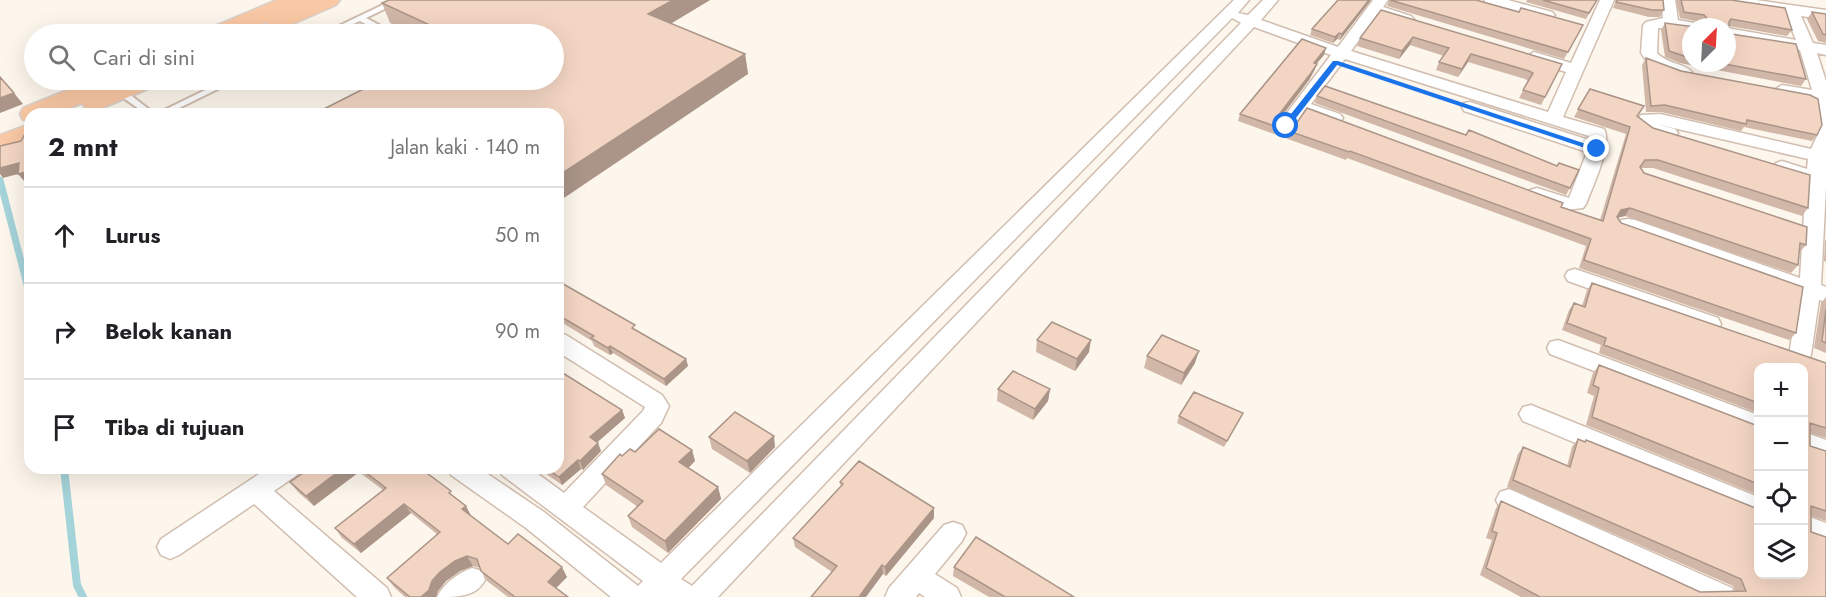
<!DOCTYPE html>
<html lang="id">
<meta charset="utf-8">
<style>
body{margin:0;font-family:Jost,sans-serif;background:#f6f6f6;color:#202124}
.controls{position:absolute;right:18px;bottom:18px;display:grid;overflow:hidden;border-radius:12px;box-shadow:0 6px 24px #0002}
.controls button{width:54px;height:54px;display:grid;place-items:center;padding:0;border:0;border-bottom:2px solid #e0e0e0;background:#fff;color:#202124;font:30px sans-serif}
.compass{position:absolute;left:1682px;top:18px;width:54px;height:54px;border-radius:50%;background:#fff;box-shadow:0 6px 24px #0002;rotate:24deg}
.stop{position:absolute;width:18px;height:18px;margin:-14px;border:4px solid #1a73e8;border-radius:50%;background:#fff}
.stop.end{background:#1a73e8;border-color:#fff;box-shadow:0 2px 6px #0008}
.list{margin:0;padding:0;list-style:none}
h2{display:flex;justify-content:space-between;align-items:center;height:78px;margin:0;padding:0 24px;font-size:26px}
h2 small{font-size:20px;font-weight:400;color:#757577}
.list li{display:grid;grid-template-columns:39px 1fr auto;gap:18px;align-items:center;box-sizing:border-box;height:96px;padding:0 24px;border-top:2px solid #e0e0e0}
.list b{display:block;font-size:22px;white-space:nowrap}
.list em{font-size:20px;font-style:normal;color:#757577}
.icon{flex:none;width:33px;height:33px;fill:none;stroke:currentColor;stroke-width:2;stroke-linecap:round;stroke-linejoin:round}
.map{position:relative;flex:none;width:1826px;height:597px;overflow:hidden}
.search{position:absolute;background:#fff;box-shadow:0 6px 24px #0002;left:24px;top:24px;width:540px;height:66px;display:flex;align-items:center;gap:15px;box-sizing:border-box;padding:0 21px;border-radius:33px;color:#757577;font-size:22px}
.panel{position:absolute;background:#fff;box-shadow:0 6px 24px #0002;left:24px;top:108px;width:540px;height:366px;border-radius:18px}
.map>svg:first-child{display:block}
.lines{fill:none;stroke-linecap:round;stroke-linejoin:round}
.stream-far1{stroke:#a5d3da;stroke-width:7}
.stream{stroke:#a5d3da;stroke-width:8}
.service-casing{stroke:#d1beb0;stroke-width:4}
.minor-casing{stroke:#d1beb0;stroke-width:3}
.trunk-casing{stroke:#dad1cd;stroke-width:3}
.service{fill:#fff;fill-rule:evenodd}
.minor{fill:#fff;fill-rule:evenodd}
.trunk{fill:#f9c8a4;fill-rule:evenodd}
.wall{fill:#d1b7a8;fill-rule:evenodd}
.shaded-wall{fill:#aa9588}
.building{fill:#f3d5c3;stroke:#aa9588;stroke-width:1.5}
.route{fill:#1a73e8}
</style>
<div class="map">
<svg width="1826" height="597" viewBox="0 0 1826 597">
<rect width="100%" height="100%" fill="#fdf6ec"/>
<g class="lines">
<path class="stream-far1" d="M0,180L30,296"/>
<path class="stream" d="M64,468L77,585L83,597"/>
<defs>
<path id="service" d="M393,0H403L366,18L392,32L393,34H384L360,21L331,34H322Z
M226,80H236L167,114H156Z
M118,90H124L155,114H146L118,94Z"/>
<path id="minor" d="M1234,0H1249L1238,13L1248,15L1263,0H1278L1261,20L1338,47L1373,0H1388L1383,7L1411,16L1414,19L1411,22L1406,24L1377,15L1351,51L1548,112L1566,72L1528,60L1526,57L1534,52L1571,63L1600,0H1614L1563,117L1604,129C1613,144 1592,188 1586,204L1583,208L1565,210L1530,198L1528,194L1530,190L1537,188L1569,198L1587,152L1464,111L1462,107L1464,103L1470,102L1589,140V136L1345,59L1311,104L1340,114L1343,118L1340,122L1334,123L1304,113L1292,130H1280L1277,126L1331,55L1254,27L718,597H611L526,528L451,475L448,468H479L544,512L638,586L643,581L502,475L499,468H530L564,493L643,411L645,407L558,352V333L566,335L662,395L669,406L661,423L583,507L661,563ZM1232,18L1241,23L692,586L681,579Z
M1484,0H1508L1552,12L1555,15L1547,20L1486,3Z
M1661,0H1675L1678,20L1700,24L1703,27H1691V31L1658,28L1657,53C1667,64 1684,63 1692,72L1690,75C1672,80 1650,68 1641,53L1643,25L1646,22L1663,18Z
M1720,0H1756L1826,10V20L1801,16L1813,43L1826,45V55L1817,53L1826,81V187L1821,285L1826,287V302L1819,300L1811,355L1808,361L1800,363L1792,361L1789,355L1799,293L1621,230L1618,225L1621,220L1628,219L1635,220L1800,278L1806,181L1776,171L1773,167L1776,163L1782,161L1807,169L1808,159L1656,124L1675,129L1678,133L1675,137C1662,140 1643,134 1635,123L1641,115L1660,114L1811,149L1819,132L1815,101L1776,94L1774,90L1782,85L1812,90L1800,50L1727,38V28L1796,40L1785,13L1727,4Z
M1575,269L1718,318L1721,324L1718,330L1710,332L1568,281L1565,276L1568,271Z
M1558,340L1758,415V434L1550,354L1547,348L1550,342Z
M1531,405L1758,497V519L1523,421L1519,414L1523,407Z
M1804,432L1826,440V460L1804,452Z
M268,468H300L297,475L274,491L387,588L391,597H357L254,504L179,555L170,559L161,555L157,547L161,539Z
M1509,489L1732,588L1736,597H1693L1500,508L1496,500L1500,492Z
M1804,515L1826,523V546L1804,538Z
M953,522L962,525L966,533L962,541L935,574L957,588L961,597H925L919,593L916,597H885L889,588L944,525Z
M472,568L482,571L485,580C476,597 458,597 437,597C444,583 458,573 472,568Z"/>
<path id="trunk" d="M277,0H340L336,5L286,27L278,29L270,27L266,22L236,34H205L208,29Z
M92,80H161L157,85L95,111L86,109L82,103L56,114H30V121L23,120L20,114L23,108Z
M30,124V142L0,153V135Z"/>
</defs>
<use href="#service" class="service-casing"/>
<use href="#minor" class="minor-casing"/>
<use href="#trunk" class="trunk-casing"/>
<use href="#service" class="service"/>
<use href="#minor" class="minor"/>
<use href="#trunk" class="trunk"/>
</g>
<path class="wall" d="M389,0H710L670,24L745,54L748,74L554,34H413L390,23L382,3Z
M1371,0L1340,40L1337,39L1333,43L1310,35L1312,29Z
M1389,0L1519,12L1583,25L1564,59L1387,6Z
M1527,0H1597L1586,19L1526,2Z
M1615,0H1663L1664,10L1660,17H1649L1613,8L1616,1Z
M1676,0H1731L1792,30L1787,36L1729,26V32L1731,34L1806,79L1801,86L1680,63L1665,57L1661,30L1665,23L1695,27L1701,22L1680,18ZM1691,27L1727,63H1691Z
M1381,10L1562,64L1541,105L1519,98L1528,81L1525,79L1468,62L1458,77L1436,70L1439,62L1444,56L1410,45L1399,59L1357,46L1360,38Z
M1812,12L1826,14V43L1818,41L1807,19Z
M1324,55L1316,64L1314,71L1309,80L1279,120L1280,124L1561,207L1600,220L1626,134L1574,117L1590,89L1638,116L1653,128L1808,208L1802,216L1653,168H1640L1644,173L1806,245L1799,253L1798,265L1791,273L1625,216L1617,218L1621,223L1796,333L1789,340L1579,268L1586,246L1347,158L1346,160L1238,121L1240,114Z
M1646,58L1817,135L1812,141L1744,127L1741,131L1661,112H1646L1642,65Z
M1317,96L1570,188L1566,195L1315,103Z
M1826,240V262L1824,261L1825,241Z
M558,281L637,331L686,359L688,366L666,386L613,353L610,355L594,346L592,341L561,322L558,316Z
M1592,283L1826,363V438L1810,433V446L1826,451V521L1811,516V532L1826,597H1521L1480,575L1492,540L1486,538L1496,508L1501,501L1700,592L1735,591L1733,586L1507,487L1518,454L1523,447L1567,466L1572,447L1578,439L1584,442L1586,440L1803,574L1758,368V413L1599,353L1601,345L1562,330L1569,310L1574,303L1582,306L1587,290Z
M1826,297V353L1814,348L1821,303Z
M1037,340L1089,352L1075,371L1036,352Z
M1147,356L1195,363L1181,385L1144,368Z
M1599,365L1758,426V495L1586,425L1594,396L1587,393L1593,373Z
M998,389H1050L1048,401L1033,420L997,401Z
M622,410L625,418L597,442L601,451L583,470L581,469L562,485L545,473L543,468H558Z
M1243,413L1240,419L1224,447L1177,423L1179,416Z
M709,437L775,447L750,473L712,449Z
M692,450L695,461L688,468L718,487L721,499L668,553L632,527L628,516L638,507L606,485L602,474L622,456L635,452Z
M310,468H420L466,506L471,516L508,544L567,577L556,588L568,597H508L487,581L480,568L473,566L460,571L446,581L438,591L436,597H405L394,587L387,578L438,535L411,513L361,553L342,538L335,528L383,490L359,472L314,506L298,492L290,482Z
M840,482L934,508V518L886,576L883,574L832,572L795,547L793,538L841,487Z
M954,567L1074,597H989L953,576Z"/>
<path class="shaded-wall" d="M673,0H710L652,35L648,14Z
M1369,0H1371L1340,40L1342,34Z
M1339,33L1337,39L1333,43L1335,37Z
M1413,37L1410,45L1399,59L1402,51Z
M1326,48L1324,55L1311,70L1314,63Z
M745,54L748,74L558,202V176Z
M1471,54L1468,62L1458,77L1462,69Z
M1317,64L1314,71L1309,80L1275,125L1277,117Z
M14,93L23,104L0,113V98Z
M19,163L30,171V181L25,182L18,174L3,178L0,174V168Z
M1630,208L1625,216L1616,218L1612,224L1621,210Z
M1091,340L1089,352L1075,371L1077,359Z
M610,346L613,353L610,355L608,348Z
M1199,351L1195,363L1181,385L1184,373Z
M686,359L688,366L666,386L664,379Z
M1050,389L1048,401L1033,420L1035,409Z
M622,410L625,418L593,446L590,437Z
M774,436L775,447L750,473L747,461Z
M598,443L601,451L583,470L580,461Z
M692,450L695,461L682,474L679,462Z
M578,460L581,469L562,485L559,477Z
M343,468H356L359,472L314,506L306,496Z
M718,487L721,499L668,553L665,541Z
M404,504L411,513L361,553L354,544Z
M466,506L471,516L467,519L462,509Z
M934,508V518L886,576L885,567Z
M467,556L473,566L460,571L446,581L438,591L436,597H421L440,572L455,561Z
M882,565L883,574L866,597H859Z
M562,567L567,577L553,591L548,582Z"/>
<path class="building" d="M389,0H673L648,14L745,54L558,176V114H314L381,80H554V34H449L382,3Z
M1338,0H1369L1342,34L1339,33L1335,37L1312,29Z
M1390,0H1476L1519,12L1521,8L1583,25L1568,52Z
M1543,0H1597L1589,13Z
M1617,0H1663L1664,10H1652L1616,2Z
M1681,0H1731L1785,8L1792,30L1731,19L1729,22V32L1731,34L1796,44L1806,79L1719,63H1727V27H1691V58L1684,56L1669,51L1665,23L1695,27L1697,23L1709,21L1704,15L1684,12Z
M1381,10L1562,64L1545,97L1523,90L1533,73L1529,71L1471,54L1462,69L1439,62L1449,48L1413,37L1402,51L1360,38Z
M1812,12L1826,14V35L1823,34Z
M1302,39L1326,48L1314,63L1317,64L1311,73L1277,117L1280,124H1296L1307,108L1563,203L1561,207L1603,221L1630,127L1578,109L1590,89L1644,106L1637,116L1653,128L1810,175L1808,208L1658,160H1645L1640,167L1644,173L1807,227L1806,245L1800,243L1798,265L1630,208L1621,210L1617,217L1621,223L1803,287L1796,333L1584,260L1591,239L1350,151L1349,152L1240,114Z
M1646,58L1681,71L1810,95L1818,99L1822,125L1817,135L1747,120L1746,124L1665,105L1651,106Z
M0,77L14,93L0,98Z
M1325,86L1466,135L1469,130L1557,166L1559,163L1579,170L1570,188L1317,96Z
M30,130V171L18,174L19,163L0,168V146L21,141L26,132Z
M30,198V213L25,200Z
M558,281L635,325L632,328L686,359L664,379L610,346L608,348L591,338L594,336L558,315L561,312L558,310Z
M1592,283L1826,363V428L1810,423V446L1826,451V511L1811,506V532L1826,537V597H1540L1486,568L1497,533L1492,531L1501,501L1700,592L1746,591L1741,579L1513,480L1523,447L1570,467L1578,439L1585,442L1586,440L1758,509V574H1803V368H1758V403L1604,345L1606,338L1567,323L1574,303L1585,307Z
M1826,309V343L1822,341Z
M1052,322L1091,340L1077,359L1037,340Z
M1162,335L1199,351L1184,373L1147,356Z
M1599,365L1758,426V484L1592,417L1599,388L1593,385Z
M558,370L622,410L590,437L598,443L580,461L578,460L559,477L546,468H558Z
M1013,371L1050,389L1035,409L998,389Z
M1194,392L1243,413L1227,441L1179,416Z
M735,412L774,436L747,461L709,437Z
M659,429L692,450L679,462L718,487L665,541L628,516L643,501L602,474L620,454L622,456L630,449L635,452Z
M859,461L934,508L885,567L882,565L859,597H811L837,566L793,538L843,484L840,482Z
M310,468H343L306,496L290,482Z
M360,468H420L451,491L449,493L466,506L462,509L508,544L518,534L562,567L548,582L568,597H515L481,571L477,559L467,556L455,561L440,572L432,581L429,590L421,597H410L387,578L440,532L404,504L354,544L335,528L386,488Z
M976,537L1074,597H1005L954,567Z"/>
<path class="route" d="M1333,61H1338L1601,149L1594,151L1337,65L1289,127H1283V124Z"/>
</svg>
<div class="controls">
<button>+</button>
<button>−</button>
<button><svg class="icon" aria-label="locate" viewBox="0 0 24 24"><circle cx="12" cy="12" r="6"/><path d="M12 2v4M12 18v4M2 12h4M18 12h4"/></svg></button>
<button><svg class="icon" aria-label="layers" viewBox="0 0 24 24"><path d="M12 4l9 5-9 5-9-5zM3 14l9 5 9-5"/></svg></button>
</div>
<svg class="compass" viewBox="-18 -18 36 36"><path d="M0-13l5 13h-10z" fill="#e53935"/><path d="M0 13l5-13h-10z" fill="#757577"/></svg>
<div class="stop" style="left:1286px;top:126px"></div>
<div class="stop end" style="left:1597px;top:149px"></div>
<div class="search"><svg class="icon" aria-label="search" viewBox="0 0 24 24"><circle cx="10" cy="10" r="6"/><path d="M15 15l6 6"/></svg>Cari di sini</div>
<section class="panel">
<h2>2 mnt<small>Jalan kaki · 140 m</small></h2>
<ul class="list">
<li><svg class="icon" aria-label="ahead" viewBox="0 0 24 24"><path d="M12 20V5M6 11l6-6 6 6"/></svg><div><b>Lurus</b></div><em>50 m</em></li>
<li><svg class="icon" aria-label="right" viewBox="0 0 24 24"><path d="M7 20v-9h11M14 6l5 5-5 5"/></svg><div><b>Belok kanan</b></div><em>90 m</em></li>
<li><svg class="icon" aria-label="arrive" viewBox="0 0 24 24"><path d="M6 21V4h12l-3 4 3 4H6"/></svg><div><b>Tiba di tujuan</b></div></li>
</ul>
</section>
</div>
